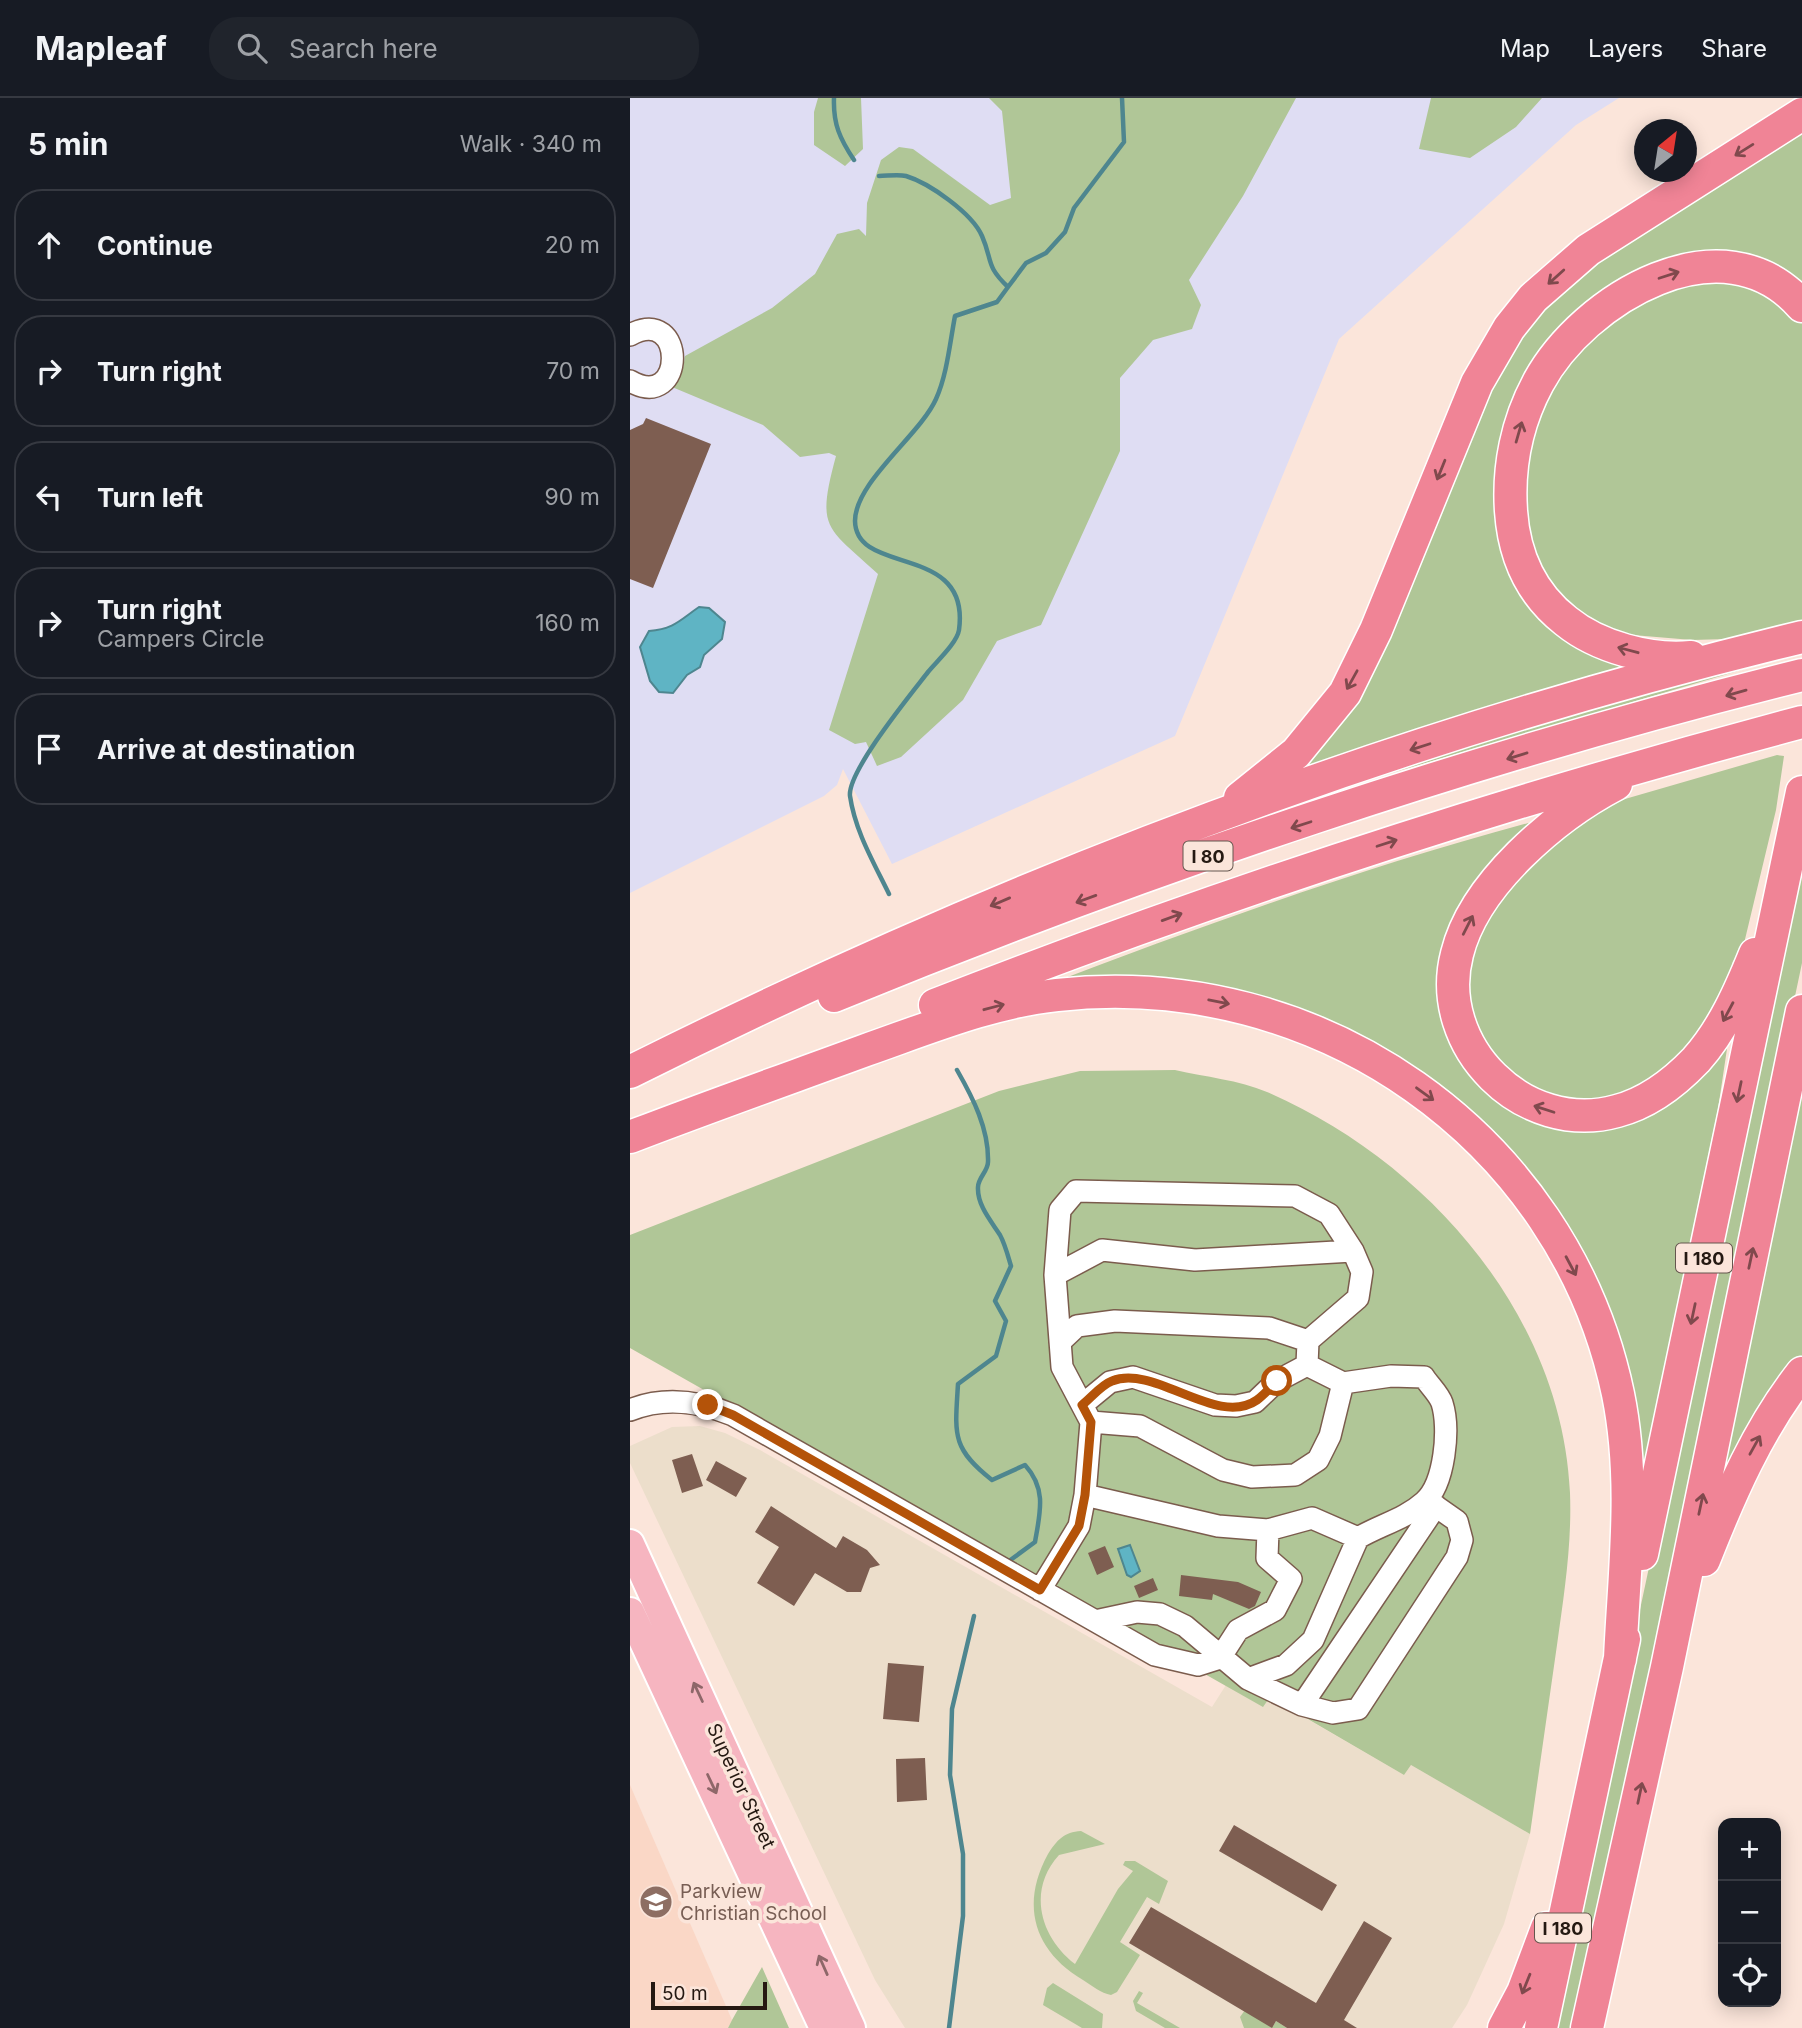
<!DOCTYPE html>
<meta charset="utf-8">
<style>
body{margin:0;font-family:Inter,sans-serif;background:#20242c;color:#f1f3f6}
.controls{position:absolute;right:21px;bottom:21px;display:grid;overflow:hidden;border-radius:14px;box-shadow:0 4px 18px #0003}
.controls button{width:63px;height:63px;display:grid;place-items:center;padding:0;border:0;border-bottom:2px solid #363941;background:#171b24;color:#f1f3f6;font:35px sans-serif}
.compass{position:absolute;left:1004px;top:21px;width:63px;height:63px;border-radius:50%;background:#171b24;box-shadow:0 4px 18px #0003;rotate:30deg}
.scale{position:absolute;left:21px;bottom:18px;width:116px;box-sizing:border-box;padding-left:7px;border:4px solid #251912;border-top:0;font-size:19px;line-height:24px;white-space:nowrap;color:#251912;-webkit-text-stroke:5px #fbe5da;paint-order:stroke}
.stop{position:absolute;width:21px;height:21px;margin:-16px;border:5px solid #b45309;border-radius:50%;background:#fff}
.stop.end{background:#b45309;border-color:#fff;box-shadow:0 2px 7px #0008}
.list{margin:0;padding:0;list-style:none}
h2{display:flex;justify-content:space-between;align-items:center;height:91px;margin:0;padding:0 28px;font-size:30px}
h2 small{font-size:23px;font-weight:400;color:#9ea1a6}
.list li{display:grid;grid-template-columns:46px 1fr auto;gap:21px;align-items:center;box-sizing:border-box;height:112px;margin:0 14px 14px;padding:0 14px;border:2px solid #363941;border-radius:28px}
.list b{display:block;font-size:26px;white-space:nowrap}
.list p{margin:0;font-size:23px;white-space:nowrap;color:#9ea1a6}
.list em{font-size:23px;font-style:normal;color:#9ea1a6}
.icon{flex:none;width:38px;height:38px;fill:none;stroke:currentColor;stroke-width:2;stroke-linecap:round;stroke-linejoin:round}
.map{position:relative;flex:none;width:1172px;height:1930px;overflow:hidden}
header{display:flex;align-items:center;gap:42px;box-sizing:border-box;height:98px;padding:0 35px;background:#171b24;border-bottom:2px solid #363941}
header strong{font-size:33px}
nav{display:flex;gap:38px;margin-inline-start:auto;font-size:24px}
.search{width:490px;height:63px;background:#20242c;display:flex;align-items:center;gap:18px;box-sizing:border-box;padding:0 24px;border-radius:28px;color:#9ea1a6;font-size:26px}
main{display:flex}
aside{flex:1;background:#171b24}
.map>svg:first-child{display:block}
.commercial{fill:#dfddf3}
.industrial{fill:#ecdecb}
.built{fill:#fad7c6}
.green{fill:#b0c697}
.water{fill:#5fb4c4;stroke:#4e868f;stroke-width:2}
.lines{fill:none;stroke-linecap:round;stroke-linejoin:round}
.stream{stroke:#4e868f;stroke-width:4.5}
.building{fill:#7e5e51}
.minor-casing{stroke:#7b5c4d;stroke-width:24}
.major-casing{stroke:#fff;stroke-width:32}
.highway-casing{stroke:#fff;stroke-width:35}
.minor{stroke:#fff;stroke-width:21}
.major{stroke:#f6b5c0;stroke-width:28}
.highway{stroke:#f08496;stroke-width:32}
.oneway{stroke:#80494d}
.oneway2{stroke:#8e6769}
.route{stroke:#b45309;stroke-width:9}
.labels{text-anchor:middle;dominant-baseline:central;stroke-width:7;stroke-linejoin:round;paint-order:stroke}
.shield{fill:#fbe5da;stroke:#65564e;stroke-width:2}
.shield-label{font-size:18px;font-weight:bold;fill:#251912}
.street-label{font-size:19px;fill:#251912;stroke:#fbe5da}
.education-label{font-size:19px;fill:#785e54;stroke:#fbe5da;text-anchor:start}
</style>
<header>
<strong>Mapleaf</strong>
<div class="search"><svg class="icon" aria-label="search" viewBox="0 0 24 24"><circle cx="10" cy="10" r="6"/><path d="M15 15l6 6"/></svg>Search here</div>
<nav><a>Map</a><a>Layers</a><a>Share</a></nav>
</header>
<main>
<aside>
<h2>5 min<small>Walk · 340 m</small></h2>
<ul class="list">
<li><svg class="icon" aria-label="ahead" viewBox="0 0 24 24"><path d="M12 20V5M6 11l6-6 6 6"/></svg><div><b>Continue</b></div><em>20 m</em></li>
<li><svg class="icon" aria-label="right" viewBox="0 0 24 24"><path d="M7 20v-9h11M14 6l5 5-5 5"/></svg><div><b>Turn right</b></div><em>70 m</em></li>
<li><svg class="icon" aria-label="left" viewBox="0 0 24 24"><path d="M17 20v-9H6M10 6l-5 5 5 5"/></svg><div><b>Turn left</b></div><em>90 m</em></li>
<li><svg class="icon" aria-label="right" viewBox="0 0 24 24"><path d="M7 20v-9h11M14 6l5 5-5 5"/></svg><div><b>Turn right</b><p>Campers Circle</p></div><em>160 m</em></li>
<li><svg class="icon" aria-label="arrive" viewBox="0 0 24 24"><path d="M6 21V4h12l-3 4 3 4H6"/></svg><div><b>Arrive at destination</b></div></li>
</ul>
</aside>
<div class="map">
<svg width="1172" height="1930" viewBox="0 0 1172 1930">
<rect width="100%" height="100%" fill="#fbe5da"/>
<path class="commercial" d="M0,0H989L946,27L709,241L545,638L262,766L213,671L207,687L194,698L0,795Z"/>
<path class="industrial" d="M70,1328L95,1335L130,1352L582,1609L596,1587L633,1608L639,1599L774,1677L781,1667L900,1736L874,1826L837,1907L822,1930H275L245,1882L0,1365V1348L42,1329Z"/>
<path class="built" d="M0,1687L102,1922L98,1930H0Z"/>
<path class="green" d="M188,0H231L233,51L215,68L184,47V14Z
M359,0H666L613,98L559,182L571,207L562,231L523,242L490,280V353L411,527L367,543L333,602L271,659L247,668L236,644L225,646L199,632L248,476C196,428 186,432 206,358L199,355L170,359L133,327L42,289L53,271L55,258L142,210L185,176L207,136L229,131L236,138L237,105L251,62L269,49L283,51L360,107L381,100L372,13Z
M801,0H912L886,29L840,60L789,51Z
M1172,21V191L1068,160L894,289V489L1017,567L630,691L678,643L852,286L906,203Z
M1098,177L1160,208L1172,224V525L1097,541L1062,542L991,536L958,523L933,507L909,476L890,411L903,318L942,251L1021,192Z
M1172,554L714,689L961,604Z
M1147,657L1154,658L1146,712L1111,858L1103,863L1098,886L1059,953L1012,991L962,1005L904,994L857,955L833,891L838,856L870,792L960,716L995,701Z
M917,720L859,776L825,935L950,1026L1098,944L1088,1011L1007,1399L921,1118L729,946L414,888C579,825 746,765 917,720Z
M1172,750V865L948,1930H921Z
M545,972C575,979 609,982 637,994C796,1063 932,1216 940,1395C942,1446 934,1497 927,1547C918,1610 909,1673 900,1736L781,1667L774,1677L640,1599L633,1609L0,1250V1137L369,993L450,973Z
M1172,989V1265L1089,1393Z
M451,1733L475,1746L429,1757C397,1792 410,1839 445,1866L488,1791L503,1773L493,1767L495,1763H505L538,1783L529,1806L517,1799L490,1844L510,1857L487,1894L481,1897C471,1895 462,1888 453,1882C404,1853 390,1807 418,1756C427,1742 434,1734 451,1733Z
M132,1869L159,1930H98L102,1922Z
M423,1885L473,1916L472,1930H452L413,1907L417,1890Z
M509,1893L513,1895L507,1905L550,1930H535L506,1913L503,1903Z
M615,1912L643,1928L646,1923L657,1930H614L610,1919Z"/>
<path class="water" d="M69,509L79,510L95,524L92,541L74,557L70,569L57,577L43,595L29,594L20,583L10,549L19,533C44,531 50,522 69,509Z
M500,1447L510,1473L501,1479L497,1477L488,1451Z"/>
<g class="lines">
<path class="stream" d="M204,0C203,26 210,41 224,62
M249,78C257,78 268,76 276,78C299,85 342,115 352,138C363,163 355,167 378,189L367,204L325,218C320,244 317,277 306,301C290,337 225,384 225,423C226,479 341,444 329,532C327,545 306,564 298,574C281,596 217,674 220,698C225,733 244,765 259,796
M378,189L396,165L416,155L435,134L444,110L494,44L492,0
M327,972C343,1000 359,1031 358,1064C358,1073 348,1080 348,1089C347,1107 361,1123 370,1137C375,1146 378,1158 381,1168L365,1203L376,1223L366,1258L328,1286C325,1336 321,1350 362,1382L395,1367C417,1391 410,1415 405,1444L379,1463
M319,1930L333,1818V1756L320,1677L322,1611L344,1518"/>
</g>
<path class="building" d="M16,320L81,346L23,490L0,481V332L13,326Z
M62,1356L73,1388L52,1395L42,1362Z
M86,1363L117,1380L106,1399L76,1382Z
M141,1408L206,1450L213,1438L237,1452L250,1467L240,1470L231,1494H217L185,1475L164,1508L127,1485L149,1449L125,1434Z
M475,1448L484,1469L467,1477L458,1455Z
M551,1477L608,1484L631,1494L625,1508L619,1511L583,1496L582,1502L549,1498Z
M523,1480L528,1492L509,1500L504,1488Z
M258,1565L294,1568L289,1624L253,1621Z
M295,1660L297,1702L267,1704L266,1661Z
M604,1727L707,1787L692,1813L589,1753Z
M521,1809L686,1905L734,1823L762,1840L714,1922L727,1930H657L646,1923L642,1930L499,1845Z"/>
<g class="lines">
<defs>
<path id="minor" d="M0,237C57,206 56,315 0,283
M446,1093L665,1098L699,1116L723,1153L732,1174L728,1200L678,1243L677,1267L713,1285L761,1278L794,1279C799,1287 809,1296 812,1305C820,1330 815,1386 794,1404C775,1421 750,1427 728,1440L682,1420L638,1432L588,1428L455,1397L461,1324L432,1269L425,1177L430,1112Z
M425,1177L472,1152L565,1162L723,1153
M430,1244L447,1228L485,1223L639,1230L678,1243
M452,1307L480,1284L503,1279L585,1307L606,1308L625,1304L647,1283L677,1267
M0,1312C35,1298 69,1303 103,1317L525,1557L568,1567L590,1560L608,1532L645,1512L661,1481L637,1460L638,1432
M461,1324L510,1328L593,1372L622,1379L665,1377L688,1362L700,1338L713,1285
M410,1492L449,1428L455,1397
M465,1523L507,1514L530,1516L555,1528L618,1581L672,1607L703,1615L728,1611L827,1459L832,1442L827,1423L797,1402
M618,1581L656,1567L683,1542L728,1440
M672,1607L806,1408"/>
<path id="major" d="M0,1446L221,1930
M0,1514L194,1930"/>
<path id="highway" d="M1061,559C1020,563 968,549 936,523C900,495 884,457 881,413C878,369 887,324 908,285C953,201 1093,117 1172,208
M986,686C925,718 844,786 827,856C803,948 894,1039 987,1013C1018,1005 1044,985 1066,962C1093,932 1110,893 1125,856
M610,700L666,655L715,595L746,532L847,285L879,230L903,200L958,152L1172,16
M204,898C513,771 847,658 1172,577
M305,907C589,796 878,702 1172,624
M0,974C373,787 766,637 1172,539
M0,1039C78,1009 157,981 236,952C299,930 361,904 427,897C687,868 934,1038 988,1296C1006,1384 994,1473 990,1561
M1012,1456L1172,694
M1074,1462C1100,1396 1128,1331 1172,1275
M874,1930L893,1894L917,1830
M911,1930L994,1541
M957,1930L1037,1569L1172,913"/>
</defs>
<use href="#minor" class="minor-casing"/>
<use href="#major" class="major-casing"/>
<use href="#highway" class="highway-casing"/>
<use href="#minor" class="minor"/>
<use href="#major" class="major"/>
<use href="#highway" class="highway"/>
</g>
<defs><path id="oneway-shaft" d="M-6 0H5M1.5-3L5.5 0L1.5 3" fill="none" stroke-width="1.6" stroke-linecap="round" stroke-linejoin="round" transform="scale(1.75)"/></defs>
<g class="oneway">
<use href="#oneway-shaft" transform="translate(1114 52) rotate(148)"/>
<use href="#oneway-shaft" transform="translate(1039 177) rotate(-18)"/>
<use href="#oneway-shaft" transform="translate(926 179) rotate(138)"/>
<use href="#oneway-shaft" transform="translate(889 334) rotate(-74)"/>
<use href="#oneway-shaft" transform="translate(811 372) rotate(112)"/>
<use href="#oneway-shaft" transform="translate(998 552) rotate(-165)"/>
<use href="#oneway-shaft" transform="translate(722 582) rotate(119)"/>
<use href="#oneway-shaft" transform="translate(1106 595) rotate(164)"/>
<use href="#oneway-shaft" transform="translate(790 649) rotate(162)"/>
<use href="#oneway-shaft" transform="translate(887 658) rotate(163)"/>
<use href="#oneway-shaft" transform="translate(671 727) rotate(162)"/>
<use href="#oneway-shaft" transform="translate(757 745) rotate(-18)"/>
<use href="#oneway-shaft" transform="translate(456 801) rotate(160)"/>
<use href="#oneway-shaft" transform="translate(370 804) rotate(157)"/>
<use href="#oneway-shaft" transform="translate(542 819) rotate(-20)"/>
<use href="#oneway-shaft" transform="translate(838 827) rotate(-63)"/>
<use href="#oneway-shaft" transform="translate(589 904) rotate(11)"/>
<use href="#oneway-shaft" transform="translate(364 909) rotate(-15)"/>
<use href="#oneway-shaft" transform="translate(1098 914) rotate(118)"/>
<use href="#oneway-shaft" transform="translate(1109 994) rotate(102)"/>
<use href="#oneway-shaft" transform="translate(795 996) rotate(36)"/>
<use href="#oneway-shaft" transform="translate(914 1011) rotate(-162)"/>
<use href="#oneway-shaft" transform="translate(1121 1160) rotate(-78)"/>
<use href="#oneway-shaft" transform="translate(941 1168) rotate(62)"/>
<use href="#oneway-shaft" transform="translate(1063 1216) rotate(102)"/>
<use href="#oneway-shaft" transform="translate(1125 1347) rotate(-61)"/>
<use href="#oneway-shaft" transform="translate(1071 1406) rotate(-78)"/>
<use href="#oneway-shaft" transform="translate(1010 1695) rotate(-78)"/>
<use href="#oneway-shaft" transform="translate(896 1886) rotate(112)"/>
</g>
<g class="oneway2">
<use href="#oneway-shaft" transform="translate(68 1594) rotate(-115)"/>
<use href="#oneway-shaft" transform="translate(82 1686) rotate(65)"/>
<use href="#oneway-shaft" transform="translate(193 1867) rotate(-114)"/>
</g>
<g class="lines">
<path class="route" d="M78,1307L103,1317L410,1492L449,1428L455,1397L461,1324L452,1307C461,1300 471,1287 482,1283C525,1266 587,1330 627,1302C634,1297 641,1289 647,1283"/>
</g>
<defs>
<symbol id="school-disc" viewBox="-11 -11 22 22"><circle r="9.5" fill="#8d6e63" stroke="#fbe5da"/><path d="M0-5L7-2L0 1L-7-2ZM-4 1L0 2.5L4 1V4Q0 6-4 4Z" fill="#fff"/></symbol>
</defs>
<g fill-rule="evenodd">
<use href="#school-disc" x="7" y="1785" width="38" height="38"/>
</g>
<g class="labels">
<g class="shield">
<rect x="553.5" y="743.5" width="49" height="29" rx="5"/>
<rect x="1046" y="1145.5" width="56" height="29" rx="5"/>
<rect x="905" y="1815.5" width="56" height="29" rx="5"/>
</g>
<g class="shield-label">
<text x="578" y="758">I 80</text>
<text x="1074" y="1160">I 180</text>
<text x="933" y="1830">I 180</text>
</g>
<g class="street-label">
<text transform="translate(111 1688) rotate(65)">Superior Street</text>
</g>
<g class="education-label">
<text x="50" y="1793">Parkview<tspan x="50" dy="22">Christian School</tspan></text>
</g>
</g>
</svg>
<div class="controls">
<button>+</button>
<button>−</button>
<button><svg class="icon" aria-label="locate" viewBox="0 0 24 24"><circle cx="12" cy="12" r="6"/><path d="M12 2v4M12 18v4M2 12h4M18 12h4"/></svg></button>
</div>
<svg class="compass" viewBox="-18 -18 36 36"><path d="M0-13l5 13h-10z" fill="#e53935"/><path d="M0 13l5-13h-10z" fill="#9ea1a6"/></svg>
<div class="scale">50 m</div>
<div class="stop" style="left:647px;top:1283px"></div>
<div class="stop end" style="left:78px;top:1307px"></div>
</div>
</main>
